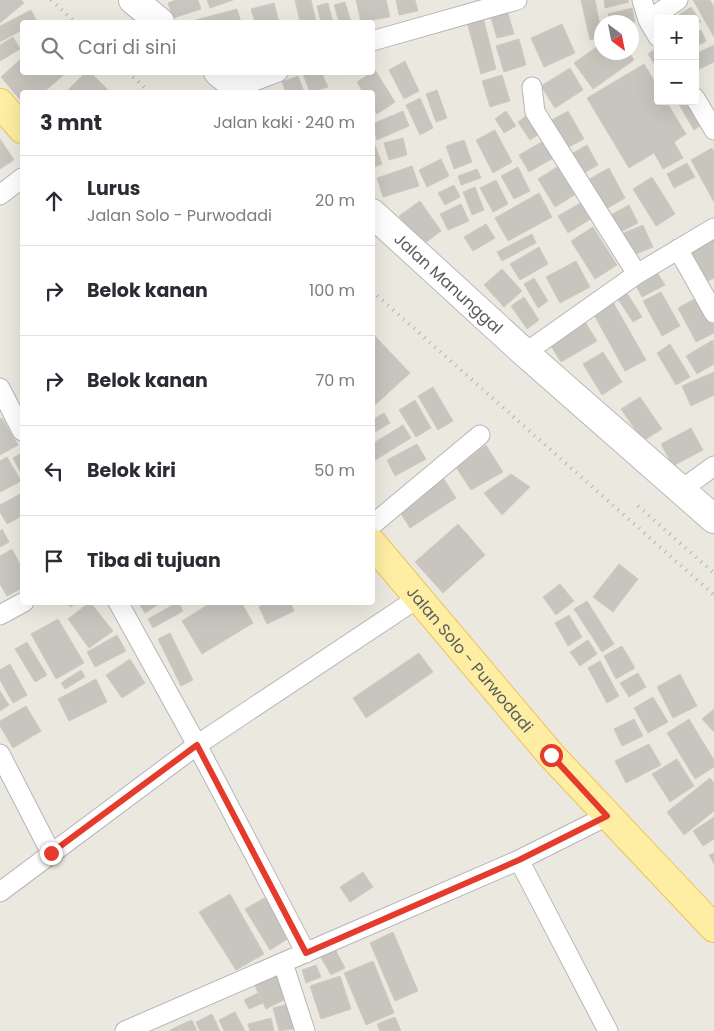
<!DOCTYPE html>
<html lang="id">
<meta charset="utf-8">
<style>
body{margin:0;font-family:Poppins,sans-serif;background:#f2f2f3;color:#2b2b33}
.controls{position:absolute;right:15px;top:15px;display:grid;overflow:hidden;border-radius:5px;box-shadow:0 5px 20px #0002}
.controls button{width:45px;height:45px;display:grid;place-items:center;padding:0;border:0;border-bottom:1px solid #e1e1e2;background:#fff;color:#2b2b33;font:25px sans-serif}
.compass{position:absolute;left:594px;top:15px;width:45px;height:45px;border-radius:50%;background:#fff;box-shadow:0 5px 20px #0002;rotate:148deg}
.stop{position:absolute;width:15px;height:15px;margin:-11px;border:4px solid #e43b2d;border-radius:50%;background:#fff}
.stop.end{background:#e43b2d;border-color:#fff;box-shadow:0 1px 5px #0008}
.list{margin:0;padding:0;list-style:none}
h2{display:flex;justify-content:space-between;align-items:center;height:65px;margin:0;padding:0 20px;font-size:21px}
h2 small{font-size:16px;font-weight:400;color:#7c7c81}
.list li{display:grid;grid-template-columns:32px 1fr auto;gap:15px;align-items:center;box-sizing:border-box;height:90px;padding:0 20px;border-top:1px solid #e1e1e2}
.list b{display:block;font-size:19px;white-space:nowrap}
.list p{margin:0;font-size:16px;white-space:nowrap;color:#7c7c81}
.list em{font-size:16px;font-style:normal;color:#7c7c81}
.icon{flex:none;width:28px;height:28px;fill:none;stroke:currentColor;stroke-width:2;stroke-linecap:round;stroke-linejoin:round}
.map{position:relative;flex:none;width:714px;height:1031px;overflow:hidden}
.search{position:absolute;background:#fff;box-shadow:0 5px 20px #0002;left:20px;top:20px;width:355px;height:55px;display:flex;align-items:center;gap:12px;box-sizing:border-box;padding:0 18px;border-radius:5px;color:#7c7c81;font-size:19px}
.panel{position:absolute;background:#fff;box-shadow:0 5px 20px #0002;left:20px;top:90px;width:355px;height:515px;border-radius:5px}
.map>svg:first-child{display:block}
.building{fill:#c8c5bf;stroke:#d0cabe}
.lines{fill:none;stroke-linecap:round;stroke-linejoin:round}
.street-casing{stroke:#b2b6ba;stroke-width:21}
.secondary-casing{stroke:#b5b9be;stroke-width:30}
.primary-casing{stroke:#edc357;stroke-width:30}
.street{stroke:#fff;stroke-width:19}
.secondary{stroke:#fff;stroke-width:28}
.primary{stroke:#fdeea3;stroke-width:28}
.rail{stroke:#b1b2b2;stroke-width:4;stroke-dasharray:1 6;stroke-linecap:butt}
.route{stroke:#e43b2d;stroke-width:6}
.labels{text-anchor:middle;dominant-baseline:central;stroke-width:5;stroke-linejoin:round;paint-order:stroke}
.street-label{font-size:16px;fill:#585c60;stroke:#fff}
</style>
<div class="map">
<svg width="714" height="1031" viewBox="0 0 714 1031">
<rect width="100%" height="100%" fill="#ebe9df"/>
<path class="building" d="M0,0H21L24,3L0,23Z
M176,0H198L201,9L173,18L168,3Z
M207,0H233L210,8Z
M295,0H311L316,21L300,22Z
M356,0H386L390,17L361,22Z
M396,0H415L418,11L399,15Z
M581,0H595L602,37L590,40Z
M604,0H628L629,2L605,8Z
M693,0H710L714,7V37Z
M345,2L351,22H339L334,5Z
M274,3L279,22H255L251,9Z
M328,3L333,22H321L317,6Z
M691,7L701,22L695,25V19H672Z
M632,8L635,22H610L608,14Z
M237,9L241,22H197L196,20Z
M31,10L37,22H22V30L0,42V26Z
M507,10L514,34L497,38L490,15Z
M483,17L496,69L481,74L467,22Z
M562,24L575,53L544,67L531,38Z
M701,30L706,41L695,47V33Z
M13,37L20,49L0,61V45Z
M519,39L526,65L504,72L496,46Z
M602,43V52H629L634,60L593,89L574,63Z
M714,45V62L695,71V54Z
M655,49L658,54V70L648,54Z
M22,58V72H67L44,92H22V102L1,77Z
M405,61L419,91L404,99L389,70Z
M644,64L658,87V101H666L686,134L674,142L683,158L663,169L654,153L629,168L587,98Z
M570,68L583,90L555,108L541,86Z
M375,70L395,102L377,114L372,108V92H363L357,82Z
M86,72H90L110,92H66Z
M306,72H321L328,87L310,92L303,74Z
M502,75L510,101L490,107L482,81Z
M298,76L304,92H286L282,82Z
M437,90L447,118L436,122L426,94Z
M420,98L433,128L420,135L406,105Z
M677,101H686L701,125L694,130Z
M403,111L409,126L377,140L372,124Z
M506,111L516,126L504,133L495,119Z
M568,111L584,139L563,150L548,122Z
M527,115L539,134L530,140L518,122Z
M495,130L512,162L493,173L476,140Z
M403,138L407,155L389,160L384,143Z
M0,139L14,160L0,169Z
M464,140L472,162L454,169L446,146Z
M545,140L555,157L529,172L519,155Z
M375,145L382,164L372,168V146Z
M587,145L598,165L577,177L566,157Z
M712,148L714,152V202L691,160Z
M441,159L449,176L427,187L419,170Z
M687,163L695,177L674,188L667,174Z
M562,164L579,192L555,207L538,179Z
M412,166L419,186L383,197L377,178Z
M518,167L530,191L514,199L501,176Z
M609,168L625,198L601,212L584,182Z
M477,169L481,178L461,185L458,176Z
M652,177L675,214L656,226L633,189Z
M496,180L508,204L493,212L480,188Z
M454,185L460,197L445,205L438,193Z
M475,187L484,210L472,215L463,192Z
M539,193L552,217L508,241L495,218Z
M420,201L441,231L421,246L399,216Z
M582,202L592,218L568,233L558,216Z
M461,204L469,221L448,230L440,214Z
M629,205L638,223L615,235L605,218Z
M486,224L495,238L473,251L464,237Z
M643,225L653,247L629,257L619,235Z
M593,227L617,265L595,279L571,241Z
M532,234L536,243L502,261L497,252Z
M714,236V278L702,284L686,250Z
M539,247L548,264L520,280L510,264Z
M576,261L590,287L560,303L546,277Z
M502,269L522,291L504,307L484,285Z
M657,272L665,285L642,297L635,284Z
M534,278L548,301L538,308L524,284Z
M625,290L642,317L633,322L616,296Z
M661,292L680,326L662,336L643,301Z
M700,296L714,323V333L696,342L678,308Z
M524,297L539,320L527,329L511,306Z
M613,302L646,360L625,371L593,313Z
M582,317L597,341L561,362L546,338Z
M372,333L410,373L375,405L372,403Z
M713,340L714,364L697,374L686,356Z
M670,344L690,377L676,385L657,353Z
M603,352L622,382L602,395L583,364Z
M714,372V395L691,406L682,386Z
M433,387L453,421L438,430L418,396Z
M640,397L662,429L643,441L621,409Z
M415,400L431,428L416,437L399,410Z
M384,413L390,423L372,434V420Z
M2,418L18,445L0,455V419Z
M403,425L411,438L372,462V444Z
M691,428L703,450L673,466L661,444Z
M417,444L426,459L395,476L387,460Z
M486,445L503,472L471,490L456,467Z
M22,453V475L13,458Z
M7,457L21,481L0,492V461Z
M511,474L530,487L502,515L484,493Z
M442,476L456,498L410,528L396,506Z
M22,493V516L7,524L0,512V505Z
M458,524L485,555L443,593L415,562Z
M2,529L9,542L0,547V531Z
M12,549L22,568V588L7,596L0,584V556Z
M619,564L638,579L613,612L593,597Z
M560,584L574,601L556,615L543,597Z
M587,601L614,644L602,652L574,609Z
M67,602H79L70,607Z
M90,602L113,631L89,648L68,619Z
M138,602H162L145,613Z
M178,602L183,611L153,628L148,619Z
M212,602H241L253,623L202,654L182,621Z
M267,602H290L294,611L267,624L259,607Z
M569,615L582,637L568,646L555,623Z
M58,619L84,663L56,679L31,634Z
M170,633L193,680L181,686L158,639Z
M117,635L126,651L95,667L87,652Z
M588,640L597,654L580,666L570,652Z
M27,642L47,675L35,682L15,649Z
M622,646L635,668L616,679L604,656Z
M419,653L433,672L366,718L353,698Z
M130,659L145,683L122,698L106,675Z
M600,661L619,696L607,703L588,668Z
M10,664L27,695L13,703L0,680V670Z
M81,670L85,677L65,689L61,683Z
M638,673L646,687L629,697L620,683Z
M680,674L697,706L673,718L657,687Z
M96,679L107,702L69,721L58,699Z
M0,691L9,705L0,711Z
M653,697L668,722L648,733L634,708Z
M26,706L41,731L13,748L0,726V721Z
M714,709V732L702,719Z
M634,719L643,736L622,746L614,729Z
M689,719L714,760V767L695,779L667,733Z
M649,744L661,765L626,783L615,761Z
M677,759L694,786L670,802L652,774Z
M710,778L714,783V811L684,835L667,812Z
M714,817V839L703,846L693,831Z
M714,853V864L709,855Z
M363,872L373,887L350,902L340,887Z
M230,894L264,954L236,970L199,912Z
M268,896L292,936L270,950L245,909Z
M393,932L418,991L395,1001L370,943Z
M335,949L345,968L331,975L320,956Z
M373,961L394,1013L366,1025L344,973Z
M316,965L321,977L306,983L302,970Z
M279,974L290,997L266,1009L255,986Z
M340,976L351,1009L321,1019L310,986Z
M258,993L263,1003L249,1009L244,1000Z
M292,1003L299,1028L279,1031L273,1008Z
M235,1012L245,1031H224L219,1020Z
M212,1014L220,1031H200L196,1022Z
M395,1017L401,1031H380L377,1024Z
M271,1018L274,1031H250L248,1024Z
M192,1020L197,1031H181L178,1026Z
M178,1026L181,1031H169Z"/>
<g class="lines">
<defs>
<path id="street" d="M642,0L648,20L658,37
M648,20L678,0
M372,41L517,0
M532,87L535,112L637,274
M236,88L278,72
M695,98L714,130
M0,195L22,178
M678,249L714,313
M525,353L637,274L714,228
M0,388L22,431
M681,490L714,466
M372,525L480,435
M118,602L197,745L306,953
M0,615L24,602
M0,754L51,853
M519,860L608,1031
M0,892L197,745L418,598
M283,963L305,1031
M125,1031L519,860L607,816"/>
<g id="secondary">
<path d="M133,0L160,22"/>
<path d="M218,72L242,92"/>
<path id="s1" d="M372,213L525,353L714,519"/>
</g>
<g id="primary">
<path d="M0,103L22,129"/>
<path id="s2" d="M372,543L551,755L714,928"/>
</g>
</defs>
<use href="#street" class="street-casing"/>
<use href="#secondary" class="secondary-casing"/>
<use href="#primary" class="primary-casing"/>
<use href="#street" class="street"/>
<use href="#secondary" class="secondary"/>
<use href="#primary" class="primary"/>
<path class="rail" d="M51,0L75,22
M128,72L149,92
M372,291L714,595
M638,506L714,573"/>
</g>
<g class="lines">
<path class="route" d="M51,853L197,745L306,953L519,860L607,816L551,755"/>
</g>
<g class="labels">
<g class="street-label">
<text stroke="none"><textPath href="#s1" startOffset="104">Jalan Manunggal</textPath></text>
<text stroke="none"><textPath href="#s2" startOffset="152">Jalan Solo - Purwodadi</textPath></text>
</g>
</g>
</svg>
<div class="controls">
<button>+</button>
<button>−</button>
</div>
<svg class="compass" viewBox="-18 -18 36 36"><path d="M0-13l5 13h-10z" fill="#e53935"/><path d="M0 13l5-13h-10z" fill="#7c7c81"/></svg>
<div class="stop" style="left:551px;top:755px"></div>
<div class="stop end" style="left:51px;top:853px"></div>
<div class="search"><svg class="icon" aria-label="search" viewBox="0 0 24 24"><circle cx="10" cy="10" r="6"/><path d="M15 15l6 6"/></svg>Cari di sini</div>
<section class="panel">
<h2>3 mnt<small>Jalan kaki · 240 m</small></h2>
<ul class="list">
<li><svg class="icon" aria-label="ahead" viewBox="0 0 24 24"><path d="M12 20V5M6 11l6-6 6 6"/></svg><div><b>Lurus</b><p>Jalan Solo - Purwodadi</p></div><em>20 m</em></li>
<li><svg class="icon" aria-label="right" viewBox="0 0 24 24"><path d="M7 20v-9h11M14 6l5 5-5 5"/></svg><div><b>Belok kanan</b></div><em>100 m</em></li>
<li><svg class="icon" aria-label="right" viewBox="0 0 24 24"><path d="M7 20v-9h11M14 6l5 5-5 5"/></svg><div><b>Belok kanan</b></div><em>70 m</em></li>
<li><svg class="icon" aria-label="left" viewBox="0 0 24 24"><path d="M17 20v-9H6M10 6l-5 5 5 5"/></svg><div><b>Belok kiri</b></div><em>50 m</em></li>
<li><svg class="icon" aria-label="arrive" viewBox="0 0 24 24"><path d="M6 21V4h12l-3 4 3 4H6"/></svg><div><b>Tiba di tujuan</b></div></li>
</ul>
</section>
</div>
